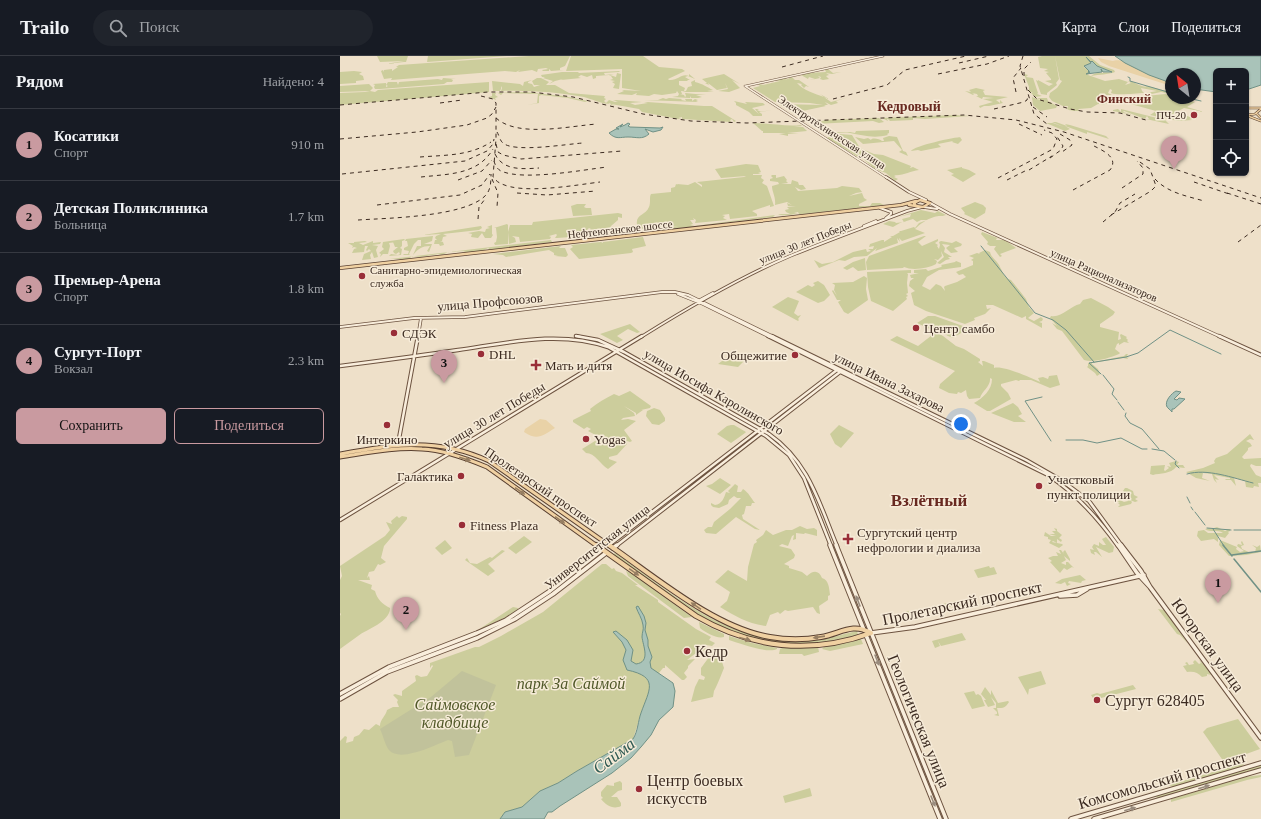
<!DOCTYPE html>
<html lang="ru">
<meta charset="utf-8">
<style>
body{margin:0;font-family:"Times New Roman",serif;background:#20242c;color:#f1f3f6}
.controls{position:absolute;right:12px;top:12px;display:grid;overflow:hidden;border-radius:6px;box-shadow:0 1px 3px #0004}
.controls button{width:36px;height:36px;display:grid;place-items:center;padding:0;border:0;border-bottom:1px solid #363941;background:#171b24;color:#f1f3f6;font:20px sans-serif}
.compass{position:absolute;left:825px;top:12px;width:36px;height:36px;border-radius:50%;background:#171b24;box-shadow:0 1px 3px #0004;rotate:330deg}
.you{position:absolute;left:621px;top:368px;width:14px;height:14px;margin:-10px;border:3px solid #fff;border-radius:50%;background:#1a73e8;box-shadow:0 0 0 6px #1a73e833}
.badge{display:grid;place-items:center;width:26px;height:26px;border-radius:50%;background:#c99aa0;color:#111;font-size:13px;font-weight:700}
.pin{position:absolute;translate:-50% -33px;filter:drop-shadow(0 1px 2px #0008)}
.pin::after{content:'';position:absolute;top:21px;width:14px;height:12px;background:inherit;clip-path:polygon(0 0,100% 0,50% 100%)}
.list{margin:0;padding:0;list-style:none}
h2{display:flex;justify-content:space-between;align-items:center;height:52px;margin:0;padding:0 16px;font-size:17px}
h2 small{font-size:13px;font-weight:400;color:#9ea1a6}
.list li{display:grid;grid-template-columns:26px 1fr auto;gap:12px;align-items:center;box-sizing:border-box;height:72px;padding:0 16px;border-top:1px solid #363941}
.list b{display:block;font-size:15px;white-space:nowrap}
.list p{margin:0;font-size:13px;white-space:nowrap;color:#9ea1a6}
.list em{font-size:13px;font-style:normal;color:#9ea1a6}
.actions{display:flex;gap:8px;padding:12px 16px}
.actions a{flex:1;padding:9px 0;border:1px solid #c99aa0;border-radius:6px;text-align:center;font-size:14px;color:#c99aa0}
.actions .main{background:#c99aa0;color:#111}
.icon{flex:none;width:22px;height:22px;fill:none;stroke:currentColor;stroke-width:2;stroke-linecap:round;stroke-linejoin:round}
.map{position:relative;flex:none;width:921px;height:763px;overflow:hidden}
header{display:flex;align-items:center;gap:24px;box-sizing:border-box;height:56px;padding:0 20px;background:#171b24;border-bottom:1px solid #363941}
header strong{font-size:19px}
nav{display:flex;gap:22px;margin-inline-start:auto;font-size:14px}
.search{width:280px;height:36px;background:#20242c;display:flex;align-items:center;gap:10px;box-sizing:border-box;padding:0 14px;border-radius:22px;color:#9ea1a6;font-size:15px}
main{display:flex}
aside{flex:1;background:#171b24}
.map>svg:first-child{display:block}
.green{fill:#cccd9c}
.sand{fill:#e9d2a7}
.cemetery{fill:#c1c29b}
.water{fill:#a9c3b9;stroke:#709186}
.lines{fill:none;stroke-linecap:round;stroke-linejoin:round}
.stream-far1{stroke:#709186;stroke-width:1}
.stream{stroke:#709186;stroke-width:1.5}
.secondary-far3-casing{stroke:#6d5340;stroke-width:2.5}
.secondary-far2-casing{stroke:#6d5340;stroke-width:3.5}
.secondary-far1-casing{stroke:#6d5340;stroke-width:4.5}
.secondary-casing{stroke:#6d5340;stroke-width:5.5}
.primary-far3-casing{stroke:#594031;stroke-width:2.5}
.primary-far2-casing{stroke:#594031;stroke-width:4}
.primary-far1-casing{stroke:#594031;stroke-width:5}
.primary-casing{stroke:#594031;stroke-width:6}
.secondary-far3{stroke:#f9eedc;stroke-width:1.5}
.secondary-far2{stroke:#f9eedc;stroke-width:2}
.secondary-far1{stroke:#f9eedc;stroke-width:2.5}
.secondary{stroke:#f9eedc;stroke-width:3.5}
.primary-far3{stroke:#f0d1a2;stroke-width:1.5}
.primary-far2{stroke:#f0d1a2;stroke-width:2.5}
.primary-far1{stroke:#f0d1a2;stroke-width:3}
.primary{stroke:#f0d1a2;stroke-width:4}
.rail{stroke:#3c2b21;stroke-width:1;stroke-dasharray:4 4;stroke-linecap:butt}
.oneway{fill:#967e62}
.oneway2{fill:#9a8c7e}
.poi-dot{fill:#992e38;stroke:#f6ebd8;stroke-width:1.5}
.labels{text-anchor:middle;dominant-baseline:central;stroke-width:3;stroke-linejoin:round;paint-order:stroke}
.far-poi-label{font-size:11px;fill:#3c2b21;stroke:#f6ebd8;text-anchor:end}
.far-street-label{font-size:11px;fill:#3c2b21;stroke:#f6ebd8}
.far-quarter-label{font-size:13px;font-weight:bold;fill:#682920;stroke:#f6ebd8}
.street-label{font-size:13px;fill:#3c2b21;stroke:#f6ebd8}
.poi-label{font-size:13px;fill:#3c2b21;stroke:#f6ebd8;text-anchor:start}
.far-district-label{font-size:14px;font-weight:bold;fill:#682920;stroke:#f6ebd8}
.near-street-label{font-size:16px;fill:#3c2b21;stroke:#f6ebd8}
.near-poi-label{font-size:16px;fill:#3c2b21;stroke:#f6ebd8;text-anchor:start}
.near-park-label{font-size:16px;font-style:italic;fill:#505828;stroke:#f6ebd8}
.district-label{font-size:17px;font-weight:bold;fill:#682920;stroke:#f6ebd8}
.near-water-label{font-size:17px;font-style:italic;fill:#305b54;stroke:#f6ebd8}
</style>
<header>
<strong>Trailo</strong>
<div class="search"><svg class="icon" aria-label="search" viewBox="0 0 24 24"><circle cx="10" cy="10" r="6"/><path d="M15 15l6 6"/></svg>Поиск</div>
<nav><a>Карта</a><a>Слои</a><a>Поделиться</a></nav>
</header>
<main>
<aside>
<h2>Рядом<small>Найдено: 4</small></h2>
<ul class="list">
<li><span class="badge">1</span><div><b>Косатики</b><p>Спорт</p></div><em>910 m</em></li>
<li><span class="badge">2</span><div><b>Детская Поликлиника</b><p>Больница</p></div><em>1.7 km</em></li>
<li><span class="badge">3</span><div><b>Премьер-Арена</b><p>Спорт</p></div><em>1.8 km</em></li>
<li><span class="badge">4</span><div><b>Сургут-Порт</b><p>Вокзал</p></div><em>2.3 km</em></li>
</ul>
<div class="actions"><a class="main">Сохранить</a><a>Поделиться</a></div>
</aside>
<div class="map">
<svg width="921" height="763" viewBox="0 0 921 763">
<rect width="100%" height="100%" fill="#eee0c9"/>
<path class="green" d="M37,0H68L66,6H64L45,8L64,5L40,6Z
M88,0H167L87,6Z
M189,0H230L225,10L220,12V14H224L211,15L209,13V15H203L202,14L208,13L206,12L198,13L197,16L192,14L178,16L180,14L176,16L165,15L51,24L52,22L44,23L41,15L43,14L44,16V14L52,13V15L58,11H56L59,9Z
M231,0H303L319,11L342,13L345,15L328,23L329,24C338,25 341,17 349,20V18L355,23L348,20L345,21L350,24H347L348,25H339V29L345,32L344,35H341L342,38H340L344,39L345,41L346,40L345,37L366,39H356L362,41L358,42H351V40L350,42L332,41L338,40L339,38L337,35L336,37L322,39L314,38L309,40L296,39L297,37L292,39L277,38L284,35L282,34L301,35L282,32V13L226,15Z
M702,0H715L719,23L716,27L717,29L707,37V39L701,38L696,24L698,25V24L709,30L713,28L705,25L711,24V23L706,17L709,16L704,15L708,13L700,12L698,1Z
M715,0H749L760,9L774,14L775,16C767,19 760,18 751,20C756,15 766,18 772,16L757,10L749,4L752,7L744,11L750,16L748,19L765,25L779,23L788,26L785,29L791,27L788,25C794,25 798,30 807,31L803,29L831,36V38L821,36L807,39L806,37L817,35L801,32L802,35L804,37C796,37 779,40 771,37L772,34L770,33L768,37L772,39H765L766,41L770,40L772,42L761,44L767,48H764L765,49L758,48L751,52L738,53L740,55C730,55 731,55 725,52L727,53L728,50H723L725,51L712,45L709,41L710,37L717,32L722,25L720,24Z
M488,13L493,17L501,16L492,18L486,17L489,19L486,20L489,23L483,24L480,23L481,21L478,20L480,22L471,24H470L475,23L469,21L468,23L461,19L469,17L486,16L485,14Z
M14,15L22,16L19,18L23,20L24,24L16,25V27L0,28V16Z
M280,15L279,16L264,17L265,19L274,18L270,19L276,21L277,17L281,18L279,33L273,32L275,28L272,26L275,25L270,24L273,23L271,20L269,19L256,20V22L253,23L252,19L247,21L241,19L238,21L241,22L221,24L223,23L215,25L209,28L213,25L203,22L205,21H202L201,19L222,16H239L238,17Z
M384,18L400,28L392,24L400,32L389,36L378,35L388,33L385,27L387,32L377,34L368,27L369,29L365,27H367L362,23Z
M684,18L688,19L686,21L693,22L698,37L697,38L702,40L695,41L691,37L693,36H689V31Z
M448,21L445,24L452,21L455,24H459L469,31L466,30L464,32L461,29L462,28L457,27C463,34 475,38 484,41L480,38L489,43L484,41L491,46L509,41L496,45L498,47L491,49L485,46L488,49H484L486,50L453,57L439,48L483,49L470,47L435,46L413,32L420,30L418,28L429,26L420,28L423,29L440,25L434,24Z
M103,22L116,23H111L113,24L112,26H107L104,28L40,33H35L34,31L35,29L33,28L46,27V31L48,30L46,29L48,26H57L58,29L59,26L98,23L102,24Z
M197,22H201L209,26L206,29H215L229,37L265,40L264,42L266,43L264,45L266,47L269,44L275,46L278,45H273L276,44L302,46L290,47L295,49L308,47L304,46H307L364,50H372L396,65L394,66L392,63L390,64L391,66L342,63V61L338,62L341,63H338L302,56L299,53L271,48L275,50L271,49L270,47C268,50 251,43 244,41C217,36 189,34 161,35L162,32L161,30V33L160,35H153L152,25L180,28L183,30L184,26L192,24L188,26V27L192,28L194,31L200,29H194L192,25Z
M355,24V26C363,28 367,31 373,34L367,35L374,36H342L346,35L348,31L352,30L351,26Z
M149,26V36L0,49V37L25,36L30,35L0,36V30L29,28L33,32L30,35L35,36L38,34Z
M636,32L645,34L643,35L645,39L668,41L656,44L660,47V44L663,47L649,50H644L640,52L639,50L653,46L643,43L654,42L643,41L642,43L636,40H638L637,38L632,37L634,38L633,39L625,35L631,36L629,34Z
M185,36L223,40L248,45L245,46L228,42L201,39L199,40V47L187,49L197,47L198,38L163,37L161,39L158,37H156L155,39L158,41L155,42L156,44L149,41L152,40V37Z
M825,38L831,39V42H840L855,46L847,51L864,56L844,52L829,60L841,58L853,62L849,63L852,64L838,65L810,59L816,55L787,47L796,41Z
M692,41L705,46L697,42H707L708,45L717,50L716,52L700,55L693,49Z
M323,42L326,43L329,42L342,43L341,44L346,45L345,43H352V45L355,43L358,44L356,45L358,46L304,44H318Z
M394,45L407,48L405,46L423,47L425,49L412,52L419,58L415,53H419L417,54L421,56L432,54L419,56L422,58V60H413L409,56L396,49V47Z
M778,53L781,56V53L825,64L829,68L806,63H809L807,60L805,63L784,55L783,56L793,59L773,55V54Z
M615,59L630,60L585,63L573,62V64L550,65L548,63H547L548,65L542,62Z
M539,62L544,66L539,67L533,65L475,68L485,64Z
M712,66H716L727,70L725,68L730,69L766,80L769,83L747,76V78L725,70L730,73L725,75L706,67H713L724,71Z
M413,67C429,67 446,71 461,69L462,70L454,71H463L467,75L447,77H459L448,78V80L439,78L446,77H423V75L459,74L422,75Z
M549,74V77L547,78L548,79C533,83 522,79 510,77C505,76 499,77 494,77L495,76H511H510L515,77L516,75Z
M500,78L512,79L520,92L534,98L543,99L571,110L570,112L573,111L579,114C570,115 563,120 554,119L556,120L554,121L558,123L555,125L546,117L535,113L521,101H518L487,82L491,80L500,85L494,81L495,78Z
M549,80L557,81L563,95L566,96L568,100L559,96L562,94L554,85L523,88L515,81L524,83L528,82L531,84C532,81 540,83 542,85H544L543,82Z
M620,81L622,84L618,88L612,86L613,85L598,88L601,91L581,95L578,94L571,95C574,90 614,81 622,81Z
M406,108L418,109L421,116L418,117L421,118H413V119H422L421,122L424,124L422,127L427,130L434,150L430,151V149L412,155L417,158V160L390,163L389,158L382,159L385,160L383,162L387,164L355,167L356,164L353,162L354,164H350L353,168L350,169L355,170L435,159L433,161L324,174L318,173L338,170L317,172L316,170L319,168L317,166L310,169V171L315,172L298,173C293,157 305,161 309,151C311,146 309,141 311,138L331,136V132L335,131L336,128L338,129L337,128L348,129L355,126L362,131V129L357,126L404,121L406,120L381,122L375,113Z
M622,111V112L629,114L636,118L623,126L611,119L614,118L607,114Z
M432,119H436V122L444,120L447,124L446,125L448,127L441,128H451L452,124L458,126L459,129H463L466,133L461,134L455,131L458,135L497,132L502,130L519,132L522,136L516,137L509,140L522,137L524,142L527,144L519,148V150H530L532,147H540L544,149L464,158H459L458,156L454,157L458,158C450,158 445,161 438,158H450L446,156L445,154L449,153L447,151L456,150H448L447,147L452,149L447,146L435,149C436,141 432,136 432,130L439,128L438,126L430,125V123L433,122L431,120Z
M635,146L643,149L646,152L645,157L635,163L624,158L625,157L621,152Z
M237,148H246L244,151L246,152H251L252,159L233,160L231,150Z
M581,154L595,157L598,155L606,159C601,161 599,159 594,161C587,163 580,168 575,173L585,177L562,185L559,182L560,186L557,182L558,187L535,195L537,192L527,200L514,201L505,205L499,204L479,212L474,204L482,208L493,206L513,196L526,193L527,196L531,195L528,193H533L534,190L529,191L530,188L542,184H544V186L552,181L550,180H553L560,176L559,175H561L574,171L575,172L579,167L587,164H581L577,166L573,163L560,167L553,171L543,168L549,165L555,166L556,167L564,166L562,163L570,161L571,158L558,161Z
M278,157L282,158V162L278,161V164L271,170L267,178L249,179V175L251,173L249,172L245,176V180L217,182H215L217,179L216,178L209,180L211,181L210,183L180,186L179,181L172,180L175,182L176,186L169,188L168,176L170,169H192L193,166Z
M167,168L168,169V188L155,189L154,187L156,186L157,181L156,172H154Z
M152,169V178L153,179L151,182H145L142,177L138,182L131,181L132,178L128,177L139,175L145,176L146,173L150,172L147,171Z
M141,170L142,172L139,174L103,178L107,180L103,181L102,185H100L103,186L104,189L100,190L99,188H94L95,184H97L95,182L96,180L101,178L83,179Z
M642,176L663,184L657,182L656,184H665L676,192L660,198L662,200L660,201L654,193L656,190H650L647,188L648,186L641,178Z
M93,180L92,185L84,188H92L89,196L87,195L90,190C82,190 78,193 73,199L77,190H81V184H78L74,188L69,198L70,199H64L63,198H68L69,195L64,194V192L68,190L67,185H65L66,183Z
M584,180H586L578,186L582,190L598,183V185L595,187L598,189L597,190L599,193L600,189L599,186L601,185L612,187L616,185L622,188L621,190L614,192L618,196L611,197L606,192L610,189L602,188L605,192L604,196L612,201H608L610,203L606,204L600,208L597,207L604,201L601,195L602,200L598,204L594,203L597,205L596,208C589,212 573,215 564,211L563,212L527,214L526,206L529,200Z
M303,181L306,190L292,193L293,196L291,197L239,203L230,193L233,191L231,189L261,186L263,187V186Z
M64,183L65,184L62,185V190L60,192L62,193L61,199L49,200L51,198L58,199L60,198L59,196L56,198L54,197L53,195L58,191H55L53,186H56L49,187L50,190L48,198H43L40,201L41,198L39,197L44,193L42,191L43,186Z
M211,184L212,186L148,194L149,192H148L142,195L122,197L125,195L108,196L102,199L98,198L81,201L72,200L70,202H73L59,204L60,203H50Z
M25,185L27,186L19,187L23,189L33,185V187L41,186L40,188L32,189L38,190L36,194L38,201L34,202L32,196L30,199L31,203L22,204L24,198L31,195L29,193L27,195L26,194L28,190H25L24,196L12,197L14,193L17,192L14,191L12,192L13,190L8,187H14V186Z
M221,190L219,192H225L228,199L226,201L215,200H218L214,199V197L209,194L166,201L163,199L153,198Z
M645,194L650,196C651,202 658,205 660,211C663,216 664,223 671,224L686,243L689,251L694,257L688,262L694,265L701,261L703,263L702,265L699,266L702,267V272L686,263V260L682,262L653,249H646L647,253L651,252L645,258L634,262L635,264L625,268L586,255L574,249L571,237L575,235L569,230L570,225L574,222H571L570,219L579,217H574V214L586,213L588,215L601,211L602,210L601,209L615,206L616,205L621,207V211L599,214L587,221L582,230L590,234L596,228L601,230L605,235L604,231L605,230L617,226L626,221L623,218L619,219L616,216L633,209V205L631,204L634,202L629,200L637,197L640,198L639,197Z
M525,202L526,214L518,215L513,211L507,214L503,212L513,206Z
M571,214V217H567L568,218L567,227L568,237L566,238L568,240L566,241L567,243L553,255L531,245L528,231L527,216Z
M524,220L527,222L526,233L528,244L508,258L504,256L498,246L501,244H497L492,235L493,234L497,240L494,234L495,229L492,227L513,226Z
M478,225L484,229L490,239L484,245L478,247L456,236L468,229L472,231L475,229L473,227Z
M448,241L459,245L454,257L458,260L461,259L458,263L459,264L458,265L432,251Z
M751,242L768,251L775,256L773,259L760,268V271L779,276L778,284L781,283L780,279L781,278L787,281L786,282L788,284L787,285L789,287L784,286L779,289V287L777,288L775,293L780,297L779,298C769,302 754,307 744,304L722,275L717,273L712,267L717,270L710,262L711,260C722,262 730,250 740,248L743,244Z
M588,260H595L634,274L628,278L621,277L613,282L608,280L598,274L594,275L577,267Z
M290,268L300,276L297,277L288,273L277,280L283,284L277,287L260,278Z
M596,276L603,280L616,290L624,293L640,303V305L638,306L643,310L642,305H644L654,309V312C663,309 691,322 700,326L698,322L703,321L708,323L709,320L717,319L720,329L710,332L691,324H680L679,325L676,324L661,328V330L668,337L671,343L650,355H647L634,347C643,342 652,334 652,323L650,322C651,330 642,335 640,342L629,343L627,340L626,334L621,337L618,336L617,338L609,337L599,332L600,328L615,315L550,284L557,280L578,290Z
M786,298H788L787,300L789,302L787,301L788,303L783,302L752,307V308L758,313L760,318L757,320L755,317L747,311L748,310V307L784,300Z
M390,299L404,305L398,311L378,308Z
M290,335L311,350L310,352L301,354H303L296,359V357L284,350L294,357L295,360L283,362L281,364L288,363L296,365L284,374L292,385L290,386L287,385V388L277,399L269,401V403L277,406L268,413C260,408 255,397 246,397L242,393L255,385L261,388V382L248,375L251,373L247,371L244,373L233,366V364L251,355L250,353C257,347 266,342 274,338L279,340Z
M673,347L678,351L682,358L678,360L686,366H674L651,357Z
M314,352L320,354L325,362V365L319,369L312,368L306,360L307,355Z
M391,369H394L406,376L405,377L391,387L377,378L387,370Z
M499,369L514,377L501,392L495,388L490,378Z
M910,378L914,384L910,383L906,385L910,387L912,390L908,392V394L902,401L904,403L921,402V410H916L911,408L910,410L916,419L921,421V427H918L919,431L914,430L913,432L906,431L905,425L894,422L896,430L891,424H886L885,423H890V422L874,419L879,424L875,423L877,427L874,424L872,418L863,417L862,422L870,425L856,422L846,416L863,412L875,407L874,405L876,402L887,398Z
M836,405L839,406L837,409H843L845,412L836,411C831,418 820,417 813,419L810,418L811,410L825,409L824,414L825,415L829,412L827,410L831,411L829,407Z
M380,422L391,429L380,438L366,430L372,428Z
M395,428L398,430L397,436H401L403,433C409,437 411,442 415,447H412L411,450H406L404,458L402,459L403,463L420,474L415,473L396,461L376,478L366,477L364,474L368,471H372L374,466L390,453L401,442H397L394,440L389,444L388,448L379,452L373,451L371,449V447L375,449C382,448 384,442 386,436L390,437L388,435Z
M785,432H787L793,435L794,439L798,441L795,443L798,445L795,446L790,444L792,446L791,448L779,451H778L780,449L778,447L780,446H777L779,445L776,442L784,446L788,445L783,435Z
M57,460L59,462L62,460L67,461V463L44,490L41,502L46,506L40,509L38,508L34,515L29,516L27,522L29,520L30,524H18L32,529L31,533L35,535C37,543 42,548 50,552C50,566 27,573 18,580C12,584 6,589 0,593V560L1,558L0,557V524L2,520L0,510L45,480L50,474L46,466L52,468L51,465Z
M460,470L467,473L474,472L477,474V480L465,477L464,478L456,477V483L453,484L454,479L452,480L448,490L442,488L439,490L451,493L455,499L454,502L444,508L449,510V512L462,516L467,520C473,514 479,514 482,522C489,524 489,532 490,539L488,540V544L479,550L480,558L477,557L473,551L448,555L445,554L440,558L438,556L430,559L426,570C408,568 395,560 380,551L387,545L390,536L375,526L388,514L407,525L408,511L414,488L417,486L416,484L423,479L426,474L433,479L446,474H452Z
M877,471L885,475H887L884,473H890V475L888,476L889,477L885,482L878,480V486L874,483L861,485L857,480L858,475L864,474L868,477H883C878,473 870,477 865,473L869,472L872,473L873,472L875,473L874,472Z
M714,472L717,473V475L722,479L719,482L722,484L721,486L717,483V487L713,485L712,486L722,488L723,489L719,492L709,487L711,484L708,483V481L704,480L705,476L711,480H716L709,478H715L712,475H716Z
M184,480L192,486L176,498L168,492Z
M766,481L774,491L773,496L769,497L756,491L762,501L756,496H754L755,499L751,497L750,493L754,494L752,491L754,488L759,490V486L763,489H766L762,483Z
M105,484L112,492L102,499L95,492Z
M880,484L897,491L896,493L900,496L904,495L897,490L898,488L902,489L901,486L902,485L904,489L901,490L902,493L911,497L915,496L916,492L912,489L917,491L920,489L921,496L906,499L889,500L879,489Z
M162,494L165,495L148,508L155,515L148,520L125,504L127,502L130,507L137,508L150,501L152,502Z
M719,494H721L724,498L723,496L725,494L730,503V505L724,500L726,504L721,507L726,509V506H728L734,512L732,511L727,514L724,512L720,517L710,506L712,505L708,502L713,500H718L716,496L721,498Z
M275,497C335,539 388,589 466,585C484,584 500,579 517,575L518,579L486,586L452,589L407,582L364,563L273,499Z
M262,508H266L272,513L274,512L276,515L282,517L298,529H295L318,544V546L356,573L371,581L369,584L375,587L372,590L366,589V592L359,599L356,597L347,604L355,603L348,610V612L344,617L347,621L344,624H342L325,609V612H323L310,628V634L305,650L302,654L293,683L237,715L218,727L200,735L182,751L165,756L160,763H0V685L5,680L7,681L6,687L13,685L14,681L19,679L24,673L29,674L36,668L40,670C40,663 46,660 47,654L53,651H59L57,646L58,644L53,639L55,638L62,640V635L76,625L75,620L77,619L81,621L87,620L93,610L92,609L90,612V607L135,591H139L161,580L203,556Z
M649,510L650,512L654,511L657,518L638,522L634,514Z
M286,515L293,518L352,561L344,562L288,520Z
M740,519L746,524L742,525L741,527L729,525L728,527L731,528L727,530L725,526L721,528L715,527L722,523Z
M616,545L625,544L627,546L623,547V549C616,553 610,550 603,551C598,552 592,556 588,557L587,554H582L583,558L570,559L568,561L565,558V556L568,555L571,557L572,555Z
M173,551L178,552L177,556L127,579L138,574Z
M818,553L824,554L826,556L848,588L840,579L837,578Z
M359,566L384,578V581C377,583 366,577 360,572Z
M622,577L626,584L601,590L598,585L600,590L595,592L592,585Z
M389,580L412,587L437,592V593C428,598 399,587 389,584Z
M518,583H521L523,588L490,595L482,593L484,591Z
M478,591L479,596L464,600L462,598H439L440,593L442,592Z
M375,593C381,593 382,595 385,600L382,606L384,612C382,617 376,632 374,635L373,641L351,646L355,631L359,623L364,624L365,621L361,619V612Z
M855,604L859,608L861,607L859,604L866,610L871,619L867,618V620L862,621C858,616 853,615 847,616L843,610L847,609L845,607L847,606L849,609L854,608L853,606Z
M701,615L706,628L689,633L688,639L678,621Z
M793,629L796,633L761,642L760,640L753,642L751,639L757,637L760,638Z
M645,631L651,639V634L658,647L668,645L669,646C665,652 664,652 657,652L659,660L654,659L657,658V656L653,652H656V647L651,641L655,649L648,651L644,644H646L641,638Z
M634,635L636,639L638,638L641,640L645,650L632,653L624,637Z
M898,663L920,693L884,706L863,676L867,672Z
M903,707L904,708L901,711L833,731L829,729Z
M921,709V712L912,715L817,742L816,740Z
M921,719V721L907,724L831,746V743L904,721Z
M280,725L282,727V734L278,735L271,741H277L281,747V750C273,754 266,749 261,743L263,742L261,740V736L267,729L274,730V727Z
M470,732L472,740L445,747L443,740Z"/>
<path class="sand" d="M758,2L773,5C775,4 781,4 784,6C798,14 815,21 831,27V30L769,10L761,6Z
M200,363L206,364L215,372C202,380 198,385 184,376L185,373Z"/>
<path class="cemetery" d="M122,615L156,629L129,699L115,701L112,685L108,684C95,689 60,707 49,694C45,689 43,679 40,673L91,641Z"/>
<path class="water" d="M775,0H921V29L906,34V15H876V36L855,33V18H831V27L809,19L785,7Z
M746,1L751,6L752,5L757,10L772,16H763L761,13L762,16L746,18L750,16H748L749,15L744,10L751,7Z
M288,67L290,68L288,70L290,71L320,72L323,71L321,74L313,76L305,73L309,78C302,84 297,81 288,81C280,81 276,84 269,77L276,73H279L276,72L283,68L280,71L285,69Z
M836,335L841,336L834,343L837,344L839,342L845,343L834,353H832V356C831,355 827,351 827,351C824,345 832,337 836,335Z
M298,550L304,560L306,567L305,574L308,584V590L312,601L310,606L311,612L333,627L335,635L333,651L319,664L311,679L301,691L291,702L272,717L220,750L212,756H208L204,763H160L165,756L182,751L200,735L218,727L237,715L293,683C298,675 298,665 301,657C309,634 320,621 287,614L283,604L286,594L282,586L273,576L276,575L287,584L293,594L291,605L296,608C311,606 303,590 302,581C302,576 304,574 303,569C302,562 298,557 296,551Z"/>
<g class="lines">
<path class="stream-far1" d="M788,21L790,22V25L831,37
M848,42L861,45
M641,190L695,257L713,264L726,274L754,306
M761,318L749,307L786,301L798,297L830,274L881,298
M763,319L774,333L772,338L777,344
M702,341L685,345L711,385
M778,346L784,354
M786,357L785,360L790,367L802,373L819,393
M726,384H743L757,387L781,382L802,393H807
M812,393L824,395L835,404
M836,405L835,408L839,412
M847,418C867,412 893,422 913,427
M847,441L850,447
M851,451L853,454
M855,456L865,469
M867,472L891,474
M873,473L884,490
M894,474H921"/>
<path class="stream" d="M883,489L892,500
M892,499L921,495
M894,503L921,536"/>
<defs>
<path id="secondary-far3" d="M405,30L547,122
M406,30L543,0"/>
<path id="secondary-far2" d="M546,121L569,136L586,144
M590,147L610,158L881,281
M584,151L597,153
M540,152L551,156V158L546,162
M524,170L536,165
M338,238L363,248L430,281
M360,244L373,237
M0,271L74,262L125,261L322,236H335L348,239L434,281
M236,280L241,281
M78,281L81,262
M301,281C349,251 398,222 450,200C489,184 528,170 567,155L582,151"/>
<path id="secondary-far1" d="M236,280L258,284L284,296L429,378C469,406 479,447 497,490
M428,280L708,419C737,438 758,462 778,490
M432,280L686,404L721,424L749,445L782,490
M879,280L921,299
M0,310C39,305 78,300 118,294C167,287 219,274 268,291L426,380L449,399L464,422L491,490
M58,388L78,280
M0,464L302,280
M269,489L497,314
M276,490L500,316"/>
<path id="secondary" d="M490,489L524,574
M496,489L606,763
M778,489L797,517L810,531L921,682
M781,489L801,515L810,531
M273,492L277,489
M720,540L737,539L747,533
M531,577L575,571L804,519
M526,579L600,763
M0,638L49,611L137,577L166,564L210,535L262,494
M0,643L47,616L137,582L175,563L213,538L266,497
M731,763L921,707
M754,763L921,714"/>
<path id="primary-far3" d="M908,52H921
M916,57L921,62
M906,59L915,58L921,53
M908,60L921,65"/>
<path id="primary-far2" d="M569,149L583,151L590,147L580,144L574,147L576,150
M0,212L561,149L576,145"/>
<path id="primary-far1" d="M0,398C54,388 97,381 149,405L270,490
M0,401C27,397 55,391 82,393C103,394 128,403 147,411L257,490"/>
<path id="primary" d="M256,489L356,560C411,592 470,599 531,577
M269,489C314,520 375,572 430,581C447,584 464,584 481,581C500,578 512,566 531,577"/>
</defs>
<use href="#secondary-far3" class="secondary-far3-casing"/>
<use href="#secondary-far2" class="secondary-far2-casing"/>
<use href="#secondary-far1" class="secondary-far1-casing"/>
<use href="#secondary" class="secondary-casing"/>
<use href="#primary-far3" class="primary-far3-casing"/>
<use href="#primary-far2" class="primary-far2-casing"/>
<use href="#primary-far1" class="primary-far1-casing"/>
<use href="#primary" class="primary-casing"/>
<use href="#secondary-far3" class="secondary-far3"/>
<use href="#secondary-far2" class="secondary-far2"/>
<use href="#secondary-far1" class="secondary-far1"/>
<use href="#secondary" class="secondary"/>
<use href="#primary-far3" class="primary-far3"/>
<use href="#primary-far2" class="primary-far2"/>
<use href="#primary-far1" class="primary-far1"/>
<use href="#primary" class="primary"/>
<path class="rail" d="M683,0L680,10L694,58L707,68
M619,7L649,0
M442,11L483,0
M598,18L647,8L669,0
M684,20V13L691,6
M688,34L697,43L730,53L747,56L780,57L806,64
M676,36L673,22L681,12
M141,40L153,43L156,47V83L153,121C155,123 157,126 160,127C181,139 236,129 260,126
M493,43L547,29L565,14L626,0
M100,47L122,44
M0,49L148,36H191L233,41L303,58L351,65L407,67L624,59L676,64L724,76L921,142
M693,51L707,61
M654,53L684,46L687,44L688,40
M156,62C178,82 229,70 257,68
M679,68L702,79
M157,76C159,79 160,85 163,87C174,97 227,88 243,87
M720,78L730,84L732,89L722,96
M0,83L77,76L127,69L147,62L152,58L156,51
M156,88L158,96L163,99L181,103L282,95
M155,98C163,115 183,113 199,112
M80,101C105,99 130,100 151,86
M710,102L721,94L723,90L716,79
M154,105C155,109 157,113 161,115C183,125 242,114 267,111
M689,114L712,100
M2,118L125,105L147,95L153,88L154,83
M81,121C108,118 138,119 153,93
M658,122L713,93L717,83L712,77L704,74
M152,123L158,137L157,151
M815,123C828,137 847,140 864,145
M118,124L142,115L152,104
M667,124L685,115
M854,126L892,139
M782,132L803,118V112L797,105
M733,134L770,114C779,102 764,95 754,90
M177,137L207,139L256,135
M887,137L921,148
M37,149L120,139L142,129L150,118
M771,159L811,135L816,130L810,113L797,104
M138,163L139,151L145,143
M18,164C48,162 126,161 146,139C151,133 151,125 151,118
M763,166L775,156L780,147L795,138
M898,186L921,169"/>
</g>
<defs><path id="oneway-solid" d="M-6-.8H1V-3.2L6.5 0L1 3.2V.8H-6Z"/></defs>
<g class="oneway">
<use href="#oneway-solid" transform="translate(125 403) rotate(17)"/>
<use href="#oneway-solid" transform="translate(180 435) rotate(35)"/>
<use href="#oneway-solid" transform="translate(220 464) rotate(35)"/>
<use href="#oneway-solid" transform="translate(294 516) rotate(35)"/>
<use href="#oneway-solid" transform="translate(356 550) rotate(-146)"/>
<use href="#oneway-solid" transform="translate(479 581) rotate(172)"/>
<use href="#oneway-solid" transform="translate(405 583) rotate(15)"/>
</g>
<g class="oneway2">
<use href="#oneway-solid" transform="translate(518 545) rotate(-111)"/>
<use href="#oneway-solid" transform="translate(537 604) rotate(68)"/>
<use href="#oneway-solid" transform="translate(864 731) rotate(-17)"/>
<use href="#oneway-solid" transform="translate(593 745) rotate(68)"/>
<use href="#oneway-solid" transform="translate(790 753) rotate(-16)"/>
</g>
<g class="poi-dot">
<circle cx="854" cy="59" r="4"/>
<circle cx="22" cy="220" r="4"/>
<circle cx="576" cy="272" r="4"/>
<circle cx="54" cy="277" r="4"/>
<circle cx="141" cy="298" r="4"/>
<circle cx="455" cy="299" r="4"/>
<path d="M194 303h4v4h4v4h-4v4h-4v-4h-4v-4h4z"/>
<circle cx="47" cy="369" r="4"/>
<circle cx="246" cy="383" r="4"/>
<circle cx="121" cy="420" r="4"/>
<circle cx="699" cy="430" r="4"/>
<circle cx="122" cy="469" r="4"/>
<path d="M506 477h4v4h4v4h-4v4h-4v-4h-4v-4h4z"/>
<circle cx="347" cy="595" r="4"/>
<circle cx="757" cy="644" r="4"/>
<circle cx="299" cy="733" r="4"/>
</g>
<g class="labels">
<g class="far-poi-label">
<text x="846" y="59">ПЧ-20</text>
<text x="30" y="214" text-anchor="start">Санитарно-эпидемиологическая<tspan x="30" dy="13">служба</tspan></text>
</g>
<g class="far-street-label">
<text transform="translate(492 76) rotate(33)">Электротехническая улица</text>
<text transform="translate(280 173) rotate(-6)">Нефтеюганское шоссе</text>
<text transform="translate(465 186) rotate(-22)">улица 30 лет Победы</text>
<text transform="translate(764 219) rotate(24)">улица Рационализаторов</text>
</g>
<g class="far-quarter-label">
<text x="784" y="42">Финский</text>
</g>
<g class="street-label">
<text transform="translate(150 246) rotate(-5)">улица Профсоюзов</text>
<text transform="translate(549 326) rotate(26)">улица Ивана Захарова</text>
<text transform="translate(374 336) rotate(30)">улица Иосифа Каролинского</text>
<text transform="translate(154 359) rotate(-31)">улица 30 лет Победы</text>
<text transform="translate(201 431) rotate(34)">Пролетарский проспект</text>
<text transform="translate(257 491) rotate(-38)">Университетская улица</text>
</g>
<g class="poi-label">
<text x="584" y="272">Центр самбо</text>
<text x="62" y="277">СДЭК</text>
<text x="149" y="298">DHL</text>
<text x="447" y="299" text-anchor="end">Общежитие</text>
<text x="205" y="309">Мать и дитя</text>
<text x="47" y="383" text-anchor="middle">Интеркино</text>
<text x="254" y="383">Yogas</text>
<text x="113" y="420" text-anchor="end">Галактика</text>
<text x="707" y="423">Участковый<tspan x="707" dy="15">пункт полиции</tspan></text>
<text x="130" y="469">Fitness Plaza</text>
<text x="517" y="476">Сургутский центр<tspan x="517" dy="15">нефрологии и диализа</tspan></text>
</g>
<g class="far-district-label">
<text x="569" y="50">Кедровый</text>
</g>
<g class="near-street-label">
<text transform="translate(622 547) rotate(-12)">Пролетарский проспект</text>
<text transform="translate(868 589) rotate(54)">Югорская улица</text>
<text transform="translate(579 665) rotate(68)">Геологическая улица</text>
<text transform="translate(822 724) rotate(-16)">Комсомольский проспект</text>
</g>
<g class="near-poi-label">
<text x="355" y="595">Кедр</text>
<text x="765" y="644">Сургут 628405</text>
<text x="307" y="724">Центр боевых<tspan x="307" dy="18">искусств</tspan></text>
</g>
<g class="near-park-label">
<text x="231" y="627">парк За Саймой</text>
<text x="115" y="648">Саймовское<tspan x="115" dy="18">кладбище</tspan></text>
</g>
<g class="district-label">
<text x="589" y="444">Взлётный</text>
</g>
<g class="near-water-label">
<text transform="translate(274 700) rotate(-37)">Сайма</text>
</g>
</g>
</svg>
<div class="controls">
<button>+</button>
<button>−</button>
<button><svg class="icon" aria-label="locate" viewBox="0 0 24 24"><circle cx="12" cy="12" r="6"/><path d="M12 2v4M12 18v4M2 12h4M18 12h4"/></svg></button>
</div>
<svg class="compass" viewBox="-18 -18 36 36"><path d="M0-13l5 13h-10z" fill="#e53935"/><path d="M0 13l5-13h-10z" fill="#9ea1a6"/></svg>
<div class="you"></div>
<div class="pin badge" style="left:878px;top:547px">1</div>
<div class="pin badge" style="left:66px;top:574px">2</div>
<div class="pin badge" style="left:104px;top:327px">3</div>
<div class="pin badge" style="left:834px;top:113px">4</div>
</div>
</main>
